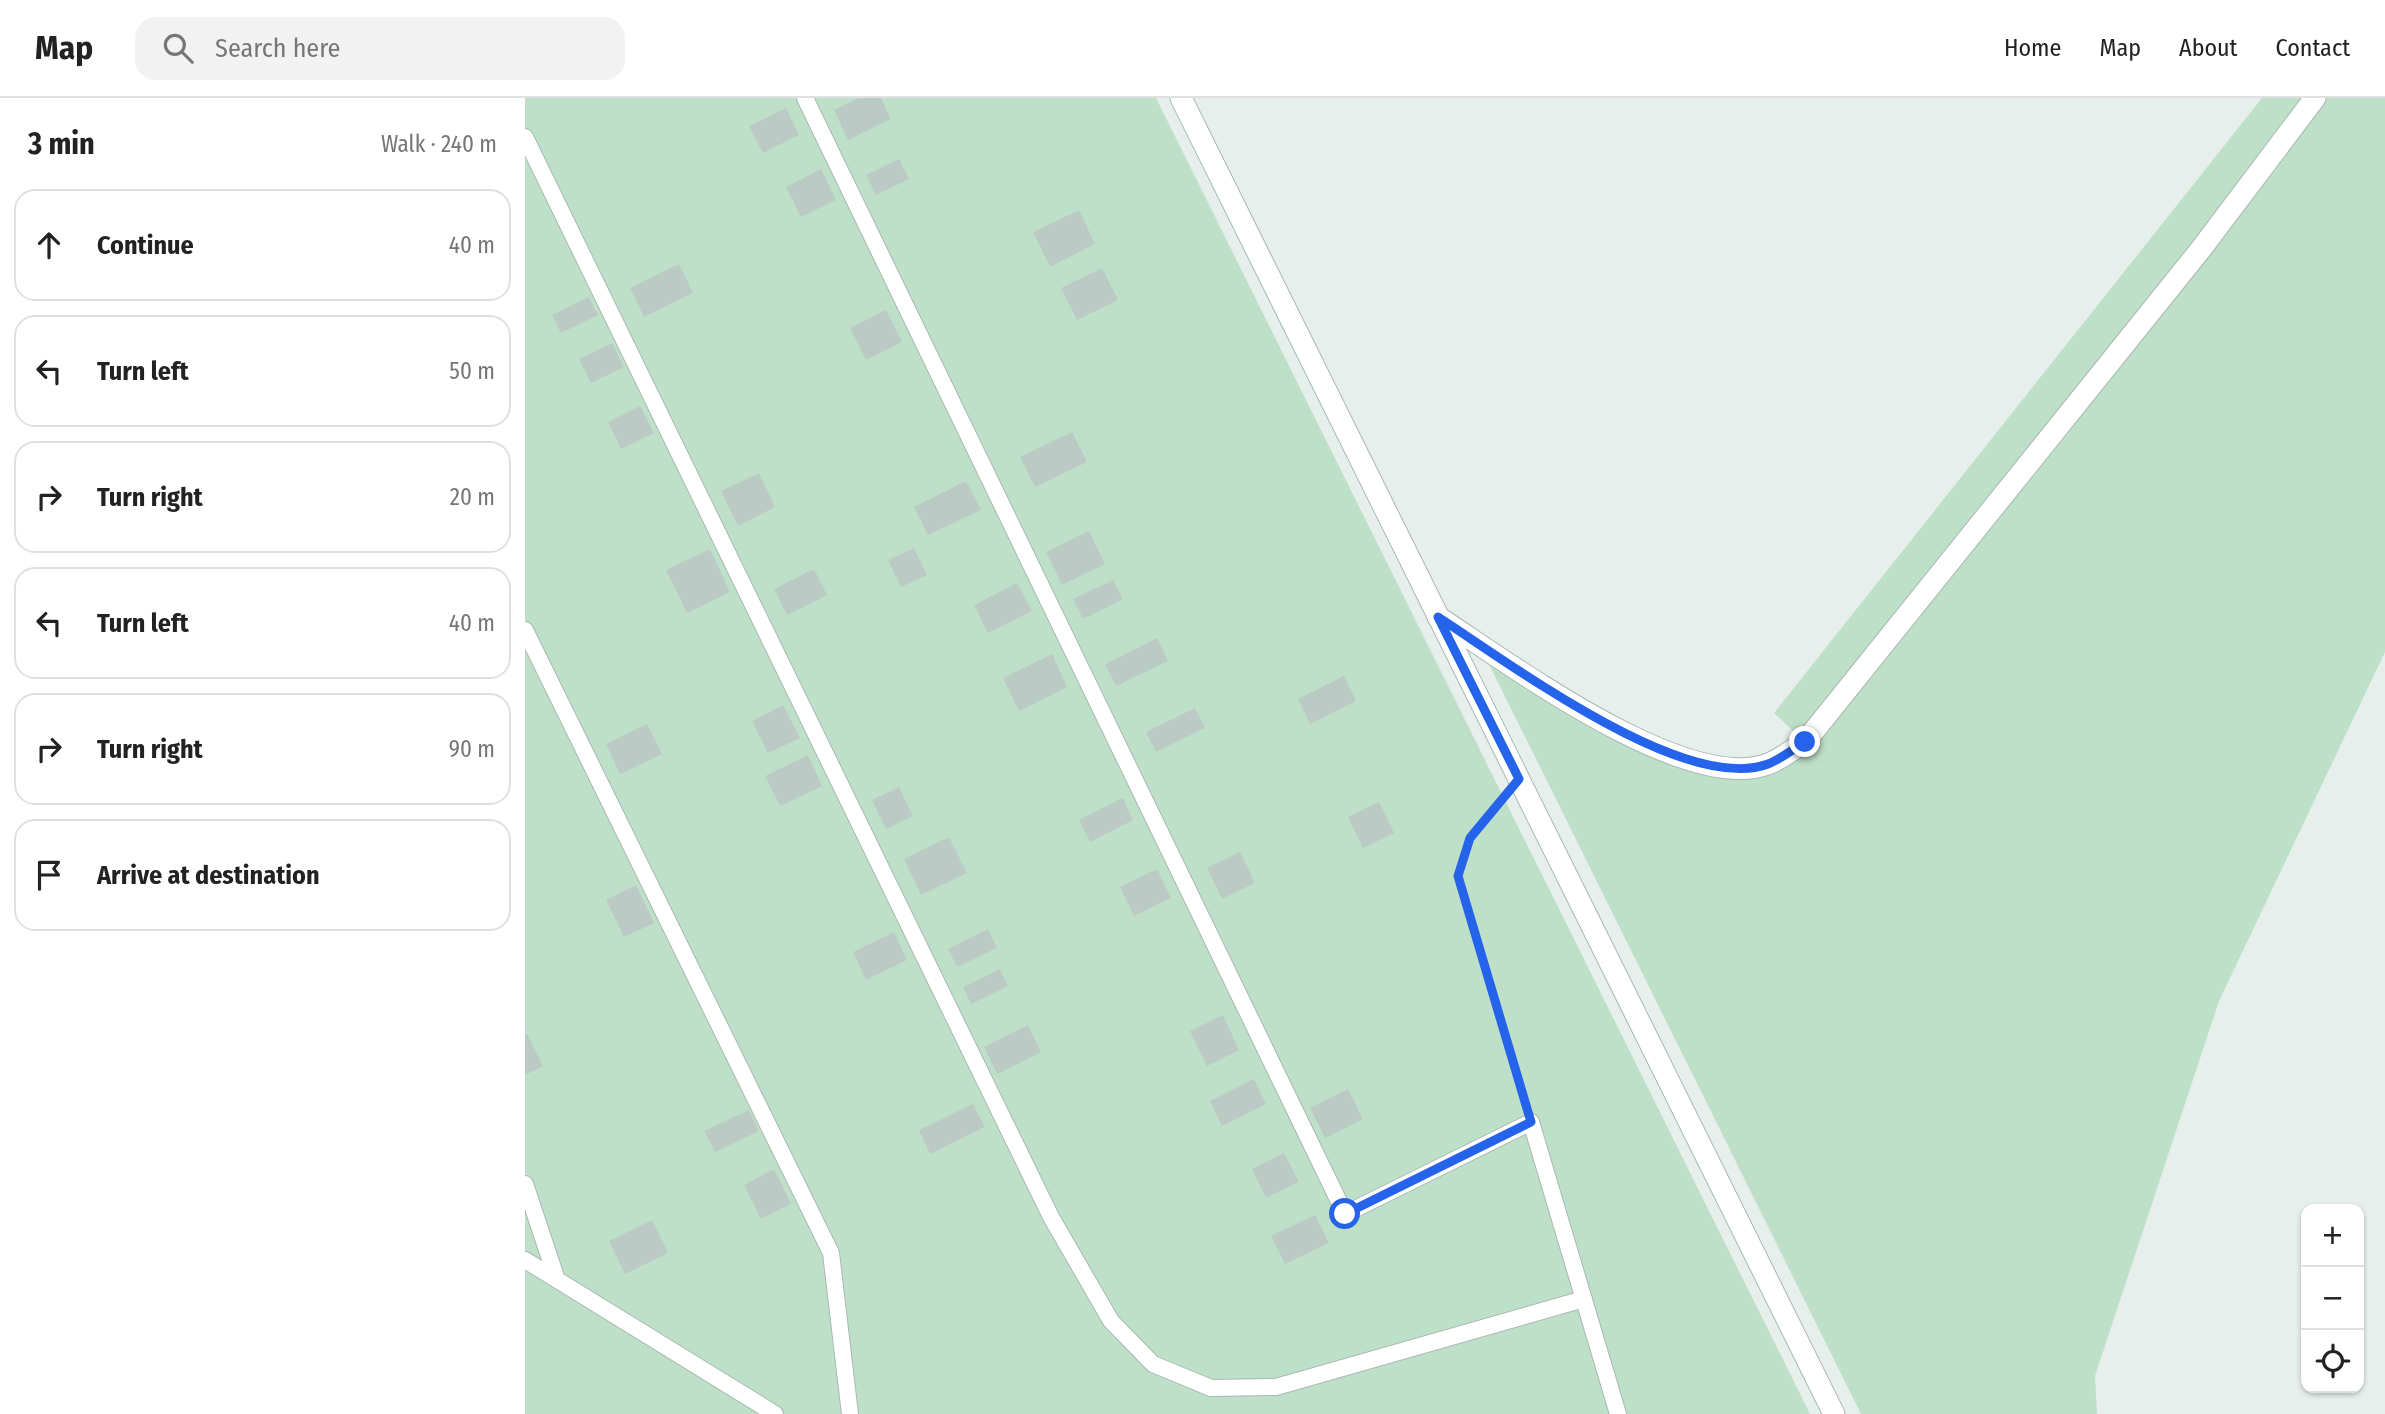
<!DOCTYPE html>
<meta charset="utf-8">
<style>
body{margin:0;font-family:"Fira Sans Condensed",sans-serif;background:#f2f2f2;color:#222}
.controls{position:absolute;right:21px;bottom:21px;display:grid;overflow:hidden;border-radius:14px;box-shadow:0 2px 5px #0004}
.controls button{width:63px;height:63px;display:grid;place-items:center;padding:0;border:0;border-bottom:2px solid #e0e0e0;background:#fff;color:#222;font:35px sans-serif}
.stop{position:absolute;width:21px;height:21px;margin:-16px;border:5px solid #2563eb;border-radius:50%;background:#fff}
.stop.end{background:#2563eb;border-color:#fff;box-shadow:0 2px 7px #0008}
.list{margin:0;padding:0;list-style:none}
h2{display:flex;justify-content:space-between;align-items:center;height:91px;margin:0;padding:0 28px;font-size:30px}
h2 small{font-size:23px;font-weight:400;color:#767676}
.list li{display:grid;grid-template-columns:46px 1fr auto;gap:21px;align-items:center;box-sizing:border-box;height:112px;margin:0 14px 14px;padding:0 14px;border:2px solid #e0e0e0;border-radius:21px}
.list b{display:block;font-size:26px;white-space:nowrap}
.list em{font-size:23px;font-style:normal;color:#767676}
.icon{flex:none;width:38px;height:38px;fill:none;stroke:currentColor;stroke-width:2;stroke-linecap:round;stroke-linejoin:round}
.map{position:relative;flex:none;width:1860px;height:1316px;overflow:hidden}
header{display:flex;align-items:center;gap:42px;box-sizing:border-box;height:98px;padding:0 35px;background:#fff;border-bottom:2px solid #e0e0e0}
header strong{font-size:33px}
nav{display:flex;gap:38px;margin-inline-start:auto;font-size:24px}
.search{width:490px;height:63px;background:#f2f2f2;display:flex;align-items:center;gap:18px;box-sizing:border-box;padding:0 24px;border-radius:21px;color:#767676;font-size:26px}
main{display:flex}
aside{flex:1;background:#fff}
.map>svg:first-child{display:block}
.green{fill:#bfe0c8}
.building{fill:#bbcac4}
.lines{fill:none;stroke-linecap:round;stroke-linejoin:round}
.service-casing{stroke:#a8b8b2;stroke-width:18}
.minor-casing{stroke:#a8b8b2;stroke-width:23}
.tertiary-casing{stroke:#a8b8b2;stroke-width:23}
.path{stroke:#86b3a5;stroke-width:4.5;stroke-dasharray:3.5 5;stroke-linecap:butt}
.service{stroke:#fff;stroke-width:16}
.minor{stroke:#fff;stroke-width:21}
.tertiary{stroke:#fff;stroke-width:21}
.route{stroke:#2563eb;stroke-width:9}
</style>
<header>
<strong>Map</strong>
<div class="search"><svg class="icon" aria-label="search" viewBox="0 0 24 24"><circle cx="10" cy="10" r="6"/><path d="M15 15l6 6"/></svg>Search here</div>
<nav><a>Home</a><a>Map</a><a>About</a><a>Contact</a></nav>
</header>
<main>
<aside>
<h2>3 min<small>Walk · 240 m</small></h2>
<ul class="list">
<li><svg class="icon" aria-label="ahead" viewBox="0 0 24 24"><path d="M12 20V5M6 11l6-6 6 6"/></svg><div><b>Continue</b></div><em>40 m</em></li>
<li><svg class="icon" aria-label="left" viewBox="0 0 24 24"><path d="M17 20v-9H6M10 6l-5 5 5 5"/></svg><div><b>Turn left</b></div><em>50 m</em></li>
<li><svg class="icon" aria-label="right" viewBox="0 0 24 24"><path d="M7 20v-9h11M14 6l5 5-5 5"/></svg><div><b>Turn right</b></div><em>20 m</em></li>
<li><svg class="icon" aria-label="left" viewBox="0 0 24 24"><path d="M17 20v-9H6M10 6l-5 5 5 5"/></svg><div><b>Turn left</b></div><em>40 m</em></li>
<li><svg class="icon" aria-label="right" viewBox="0 0 24 24"><path d="M7 20v-9h11M14 6l5 5-5 5"/></svg><div><b>Turn right</b></div><em>90 m</em></li>
<li><svg class="icon" aria-label="arrive" viewBox="0 0 24 24"><path d="M6 21V4h12l-3 4 3 4H6"/></svg><div><b>Arrive at destination</b></div></li>
</ul>
</aside>
<div class="map">
<svg width="1860" height="1316" viewBox="0 0 1860 1316">
<rect width="100%" height="100%" fill="#e6efeb"/>
<path class="green" d="M0,0H631L1285,1316H0Z
M1737,0H1860V554L1694,903L1570,1278L1572,1316H1336L953,544L1068,618L1194,670L1280,644L1249,615Z"/>
<path class="building" d="M334,0H356L366,21L323,42L309,12Z
M261,10L274,37L238,55L224,28Z
M374,61L384,81L351,97L341,77Z
M296,71L311,102L276,119L261,89Z
M554,112L570,146L525,169L508,134Z
M154,166L168,195L119,219L105,190Z
M577,170L593,202L552,222L536,190Z
M64,199L73,217L36,235L27,217Z
M361,212L377,244L341,262L325,230Z
M87,245L99,269L66,285L54,261Z
M115,308L129,335L96,351L83,324Z
M547,334L562,364L510,389L495,359Z
M234,375L250,409L213,428L196,393Z
M441,383L456,412L403,437L389,409Z
M564,433L580,466L537,487L521,454Z
M389,450L402,477L376,489L363,462Z
M185,451L205,494L162,515L141,472Z
M289,471L302,497L262,517L249,491Z
M588,482L598,501L558,521L548,501Z
M492,485L507,513L463,535L449,507Z
M632,540L643,563L591,588L580,566Z
M527,556L542,589L494,613L478,580Z
M819,578L831,603L785,626L773,601Z
M258,607L275,640L243,655L227,623Z
M670,610L680,630L631,654L621,634Z
M122,626L137,656L95,676L81,646Z
M283,657L297,688L255,708L240,678Z
M374,689L388,718L361,731L347,702Z
M598,700L608,722L565,744L554,722Z
M854,704L869,735L838,750L823,719Z
M424,739L442,775L396,797L379,761Z
M715,754L730,785L697,801L682,770Z
M632,771L646,800L609,818L595,789Z
M111,787L129,825L99,839L81,802Z
M463,831L472,850L432,869L423,851Z
M369,834L382,862L341,882L328,854Z
M475,871L483,888L446,906L438,889Z
M698,917L714,952L682,968L665,933Z
M503,927L516,954L472,976L459,949Z
M2,936L18,968L0,977V937Z
M729,981L741,1006L697,1028L685,1003Z
M823,991L838,1021L800,1040L785,1010Z
M448,1006L460,1029L405,1056L394,1032Z
M224,1012L234,1033L190,1054L179,1033Z
M759,1055L774,1084L741,1100L727,1071Z
M249,1071L266,1106L236,1121L219,1087Z
M790,1117L804,1145L760,1166L746,1138Z
M127,1122L143,1155L100,1176L84,1143Z"/>
<g class="lines">
<defs>
<path id="service" d="M280,0L820,1116L1006,1024L1093,1316
M0,39L526,1119L586,1223L628,1266L686,1290L751,1289L1059,1201
M0,532L306,1155L325,1316
M0,1086L32,1182
M0,1162L250,1316"/>
<path id="minor" d="M913,519C983,564 1160,697 1243,666C1256,661 1268,651 1280,644L1676,151L1790,0"/>
<path id="tertiary" d="M656,0L1309,1316"/>
</defs>
<use href="#service" class="service-casing"/>
<use href="#minor" class="minor-casing"/>
<use href="#tertiary" class="tertiary-casing"/>
<path class="path" d="M975,703L945,740L933,778L999,1001"/>
<use href="#service" class="service"/>
<use href="#minor" class="minor"/>
<use href="#tertiary" class="tertiary"/>
</g>
<g class="lines">
<path class="route" d="M820,1116L1006,1024L933,778L945,740L994,681L913,519C983,564 1160,697 1243,666C1256,661 1268,651 1280,644"/>
</g>
</svg>
<div class="controls">
<button>+</button>
<button>−</button>
<button><svg class="icon" aria-label="locate" viewBox="0 0 24 24"><circle cx="12" cy="12" r="6"/><path d="M12 2v4M12 18v4M2 12h4M18 12h4"/></svg></button>
</div>
<div class="stop" style="left:820px;top:1116px"></div>
<div class="stop end" style="left:1280px;top:644px"></div>
</div>
</main>
